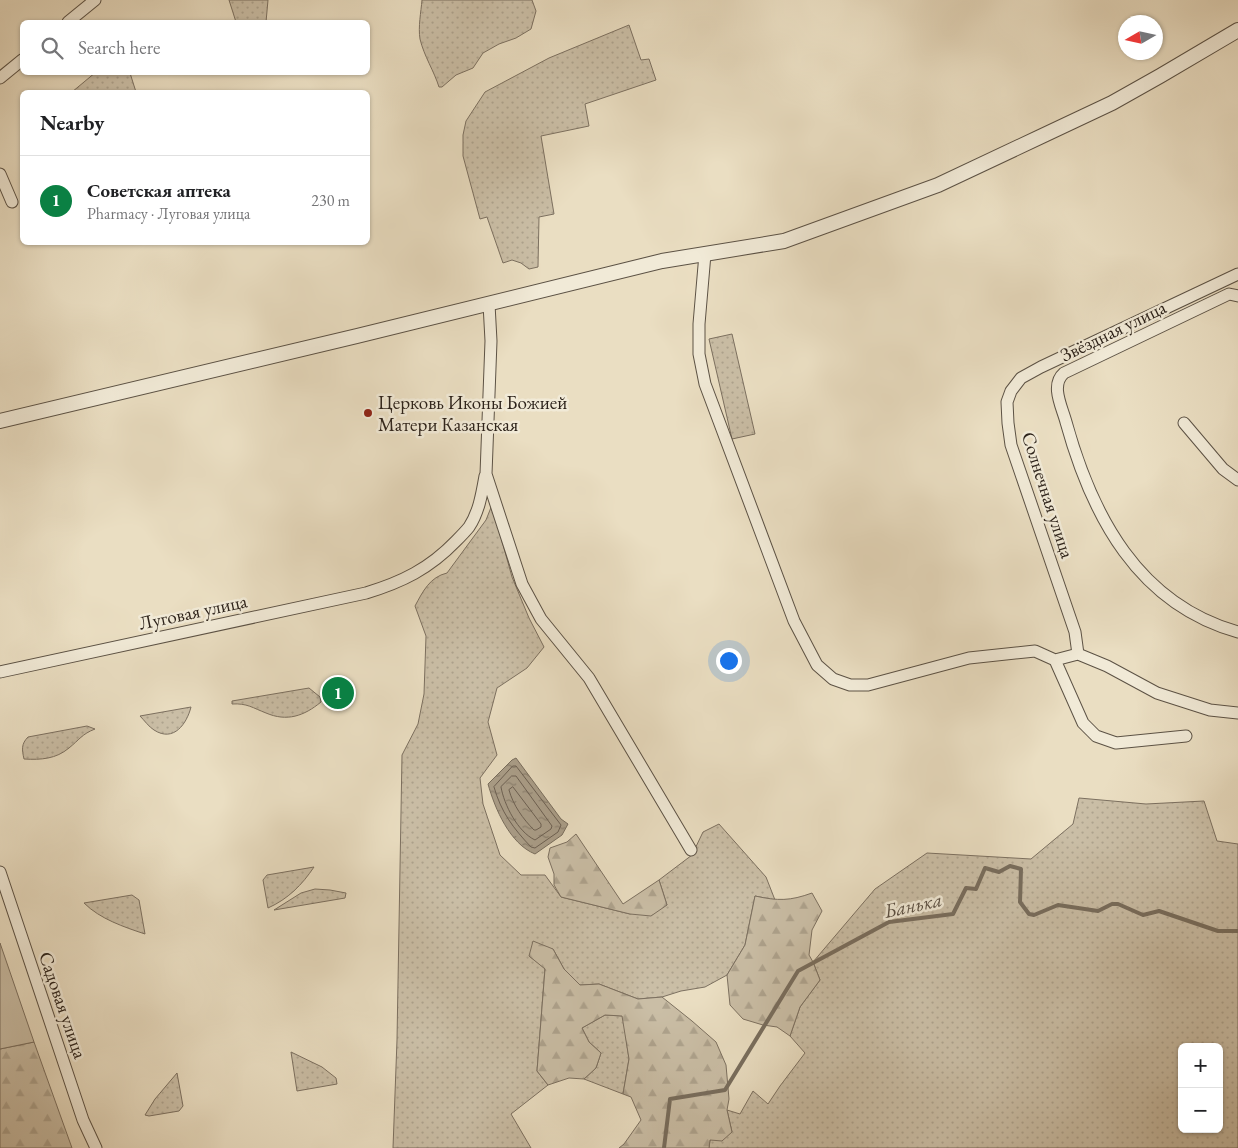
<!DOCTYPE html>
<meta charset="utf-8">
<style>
body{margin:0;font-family:"EB Garamond",serif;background:#f2f2f2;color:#202124}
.controls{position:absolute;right:15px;bottom:15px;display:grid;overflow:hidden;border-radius:8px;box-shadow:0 1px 4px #0004}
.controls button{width:45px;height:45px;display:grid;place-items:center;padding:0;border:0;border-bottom:1px solid #e0e0e0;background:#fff;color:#202124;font:25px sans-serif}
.compass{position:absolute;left:1118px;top:15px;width:45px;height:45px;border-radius:50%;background:#fff;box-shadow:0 1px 4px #0004;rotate:261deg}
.you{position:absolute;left:728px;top:660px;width:18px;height:18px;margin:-12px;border:4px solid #fff;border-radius:50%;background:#1a73e8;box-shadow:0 0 0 8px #1a73e833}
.badge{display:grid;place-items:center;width:32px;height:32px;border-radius:50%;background:#0b8043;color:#fff;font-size:16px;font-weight:700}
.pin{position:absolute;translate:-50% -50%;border:2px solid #fff;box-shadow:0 1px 5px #0006}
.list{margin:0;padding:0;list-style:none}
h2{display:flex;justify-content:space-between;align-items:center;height:65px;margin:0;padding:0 20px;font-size:21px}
h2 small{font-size:16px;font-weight:400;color:#757577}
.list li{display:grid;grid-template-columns:32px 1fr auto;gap:15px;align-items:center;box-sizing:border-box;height:90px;padding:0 20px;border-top:1px solid #e0e0e0}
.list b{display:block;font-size:19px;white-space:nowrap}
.list p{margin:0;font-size:16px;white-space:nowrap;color:#757577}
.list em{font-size:16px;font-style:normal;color:#757577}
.icon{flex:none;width:28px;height:28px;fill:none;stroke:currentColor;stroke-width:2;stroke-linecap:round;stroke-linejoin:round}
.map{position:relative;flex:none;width:1238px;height:1148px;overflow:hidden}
.search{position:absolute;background:#fff;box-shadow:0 1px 4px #0004;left:20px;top:20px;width:350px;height:55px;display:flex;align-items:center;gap:12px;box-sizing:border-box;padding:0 18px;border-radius:8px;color:#757577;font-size:19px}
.panel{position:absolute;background:#fff;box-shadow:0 1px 4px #0004;left:20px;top:90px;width:350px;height:155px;border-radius:8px}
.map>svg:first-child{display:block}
.grass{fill:url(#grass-dots);stroke:#7c7060;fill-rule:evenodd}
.forest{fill:url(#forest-firs);stroke:#7c7060}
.garden{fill:#cabea6;stroke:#7c7060}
.water{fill:url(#water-ripples);stroke:#786d5d}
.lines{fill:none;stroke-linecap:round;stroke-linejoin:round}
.shore{stroke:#6c6052;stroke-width:1}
.stream{stroke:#786d5d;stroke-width:4}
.minor-casing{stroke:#5c5245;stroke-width:13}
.tertiary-casing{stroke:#5c5245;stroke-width:16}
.minor{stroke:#f1ead7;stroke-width:11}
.tertiary{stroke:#f1ead7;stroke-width:14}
.poi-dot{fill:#8f2418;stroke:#f1ead7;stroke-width:2}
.labels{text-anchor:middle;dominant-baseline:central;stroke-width:5;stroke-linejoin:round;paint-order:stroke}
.street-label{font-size:19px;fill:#2d231b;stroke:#f1ead7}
.poi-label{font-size:19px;fill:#2d231b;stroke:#f1ead7;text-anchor:start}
.water-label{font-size:20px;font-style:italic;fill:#594e42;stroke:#f1ead7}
</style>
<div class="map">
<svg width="1238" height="1148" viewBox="0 0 1238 1148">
<defs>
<pattern id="grass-dots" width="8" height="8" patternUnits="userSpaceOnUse" patternTransform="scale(1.25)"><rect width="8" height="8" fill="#cabea6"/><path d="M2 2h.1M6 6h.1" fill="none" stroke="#aea38e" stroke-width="1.8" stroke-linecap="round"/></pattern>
<pattern id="forest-firs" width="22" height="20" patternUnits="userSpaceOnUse" patternTransform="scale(1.25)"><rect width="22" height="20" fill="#cabea6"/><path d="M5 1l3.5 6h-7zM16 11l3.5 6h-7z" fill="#aea38e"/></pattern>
<pattern id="water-ripples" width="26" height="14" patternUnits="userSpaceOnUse" patternTransform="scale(1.25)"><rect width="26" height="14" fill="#aa9e89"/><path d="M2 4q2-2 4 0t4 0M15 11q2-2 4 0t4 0" fill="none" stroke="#8b806f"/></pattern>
</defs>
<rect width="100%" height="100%" fill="#eadec2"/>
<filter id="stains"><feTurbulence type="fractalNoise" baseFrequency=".004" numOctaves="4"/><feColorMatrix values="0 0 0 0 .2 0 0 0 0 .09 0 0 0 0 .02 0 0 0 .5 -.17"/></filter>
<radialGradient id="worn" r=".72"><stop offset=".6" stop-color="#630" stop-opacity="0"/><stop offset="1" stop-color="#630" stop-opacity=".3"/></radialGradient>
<path class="grass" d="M229,0H268L266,22H236Z
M422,0H532L536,11L531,29L516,38L499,44L483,53L473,68L456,75L442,87H439C434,71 424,56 420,39C418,27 421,12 422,0Z
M629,25L641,60L649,59L656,80L585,104L589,126L541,136L554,214L539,217L538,267L529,269L521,263L512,260L503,263L487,217L480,219L463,156V135L466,121L485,92L549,58Z
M96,72L130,73L136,92H72Z
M732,334L755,434L732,439L709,339Z
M492,505L512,577L529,618L544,647L527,668L497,688L488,722L497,755L480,778L483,804L500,855L521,875H545L561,897L630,914L667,905L659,880L692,855L703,832L719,824L766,877L775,900L755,896L745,945L727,975L705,987L681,991L662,997L638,999L599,984L580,985L564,969L553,949L529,956L545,968L537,1071L548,1085L511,1114L531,1148H393L397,1040L402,755L418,724L424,694L426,636L415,606C423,591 430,577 447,573L486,520Z
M309,688L320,697L321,702C304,716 287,722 266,713C253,708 247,703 232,704V701Z
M191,707C187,723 174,743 154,730C149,727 144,720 140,716Z
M87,726L95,729C82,734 79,740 69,748C56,759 41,760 24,759C22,750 21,744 28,737Z
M1079,798L1146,804L1204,801L1217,841L1238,844V1148H709L710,1140L732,1132L727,1110L740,1114L753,1091L768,1104L780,1086L805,1053L790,1036L800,1007L820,980L813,962L875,889L927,853L1031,859L1073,824ZM1182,1047H1219V1129H1182Z
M314,867C302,885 288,899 268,908L263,880L267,875Z
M315,889L330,890L346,893L345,898L274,910L301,893Z
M132,895L139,900L145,934C124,927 100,919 84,903Z
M605,1015L623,1016L629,1059L623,1094L584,1079L596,1068L601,1053L589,1042L582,1028Z
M291,1052L322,1067L336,1078L337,1084L297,1091Z
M177,1073L183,1106L179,1111L149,1116L145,1115L155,1099Z"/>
<path class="forest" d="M576,834L623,904L659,880L667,905L651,916L630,914L561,897L554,885V874L548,857L550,848L567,842Z
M812,893L822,911L812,930L809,955L813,962L820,980L800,1007L790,1036L777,1027L763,1025L743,1019L730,1005L727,975L745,945L755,896C778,901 790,901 812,893Z
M533,941L553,949L564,969L580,985L599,984L638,999L662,997L692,1021L716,1042L726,1065L729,1099L727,1110L732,1132L722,1141L710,1140L709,1148H619L624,1144L641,1120L631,1097L623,1094L629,1059L622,1016L605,1015L582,1028L589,1042L601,1053L596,1068L584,1079L569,1078L548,1085L537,1071L545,969L529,956Z
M34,1042L72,1148H0V1049Z"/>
<path class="garden" d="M0,943L34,1042L0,1049Z"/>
<path class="water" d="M516,758L561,819L568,824L562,835L535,854C510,844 495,809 488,784L512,760Z"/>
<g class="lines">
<path class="shore" d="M513,766H516L561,825L558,832L535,848L531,847C513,828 501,812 494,787Z
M512,776H516L552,826L551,829L535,840C518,832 504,805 501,787Z
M513,787L541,824V827L536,830H534C523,819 513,805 509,790Z"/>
<path class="stream" d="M664,1148L670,1099L725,1090L798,971L889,922L953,914L966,888L976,889L985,868L999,872L1010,866L1021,869L1020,902L1029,914L1034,915L1058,905L1098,911L1112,904H1118L1143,915L1159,911L1218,931H1238"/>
<defs>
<path id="minor" d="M68,22L95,0
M0,78L22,60
M0,174L12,202
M705,254L699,324V354L705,384L794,621L817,665L833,679L850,685H868L969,658L1035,651L1055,660L1083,723L1096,736L1116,743L1186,736
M1238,296L1229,294L1064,373C1050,385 1062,407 1066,422C1092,516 1138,604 1238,632
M489,304L491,341L486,474L522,584L541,619L589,678L691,850
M1184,423L1223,469L1238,480
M1078,654L1075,632L1011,445L1008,423L1007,402L1011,391L1021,378L1041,367L1238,274
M1055,660L1078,654L1107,666L1157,693L1210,710L1238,713
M0,672L366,593C402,582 429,569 456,541C460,537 465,532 469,527C479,512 482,493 485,476
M0,872L83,1120L96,1148"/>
<path id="tertiary" d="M0,421L357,336L662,261L784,241L938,185L1042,136L1112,103L1160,76L1238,30"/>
</defs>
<use href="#minor" class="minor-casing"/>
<use href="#tertiary" class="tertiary-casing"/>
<use href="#minor" class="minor"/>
<use href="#tertiary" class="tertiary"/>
</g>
<circle class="poi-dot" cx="368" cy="413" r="5"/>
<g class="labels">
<g class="street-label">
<text transform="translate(1113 331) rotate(-26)">Звёздная улица</text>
<text transform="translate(1048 495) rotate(72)">Солнечная улица</text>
<text transform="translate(193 612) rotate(-12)">Луговая улица</text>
<text transform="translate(63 1005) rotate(71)">Садовая улица</text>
</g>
<g class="poi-label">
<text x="378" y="402">Церковь Иконы Божией<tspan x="378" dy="22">Матери Казанская</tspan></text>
</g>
<g class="water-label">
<text transform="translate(913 905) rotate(-12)">Банька</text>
</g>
</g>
<rect width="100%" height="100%" filter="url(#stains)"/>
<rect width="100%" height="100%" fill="url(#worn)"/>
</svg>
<div class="controls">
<button>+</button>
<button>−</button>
</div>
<svg class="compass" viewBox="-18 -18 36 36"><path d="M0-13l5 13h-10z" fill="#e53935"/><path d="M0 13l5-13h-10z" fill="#757577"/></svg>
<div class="you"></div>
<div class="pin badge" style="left:338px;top:693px">1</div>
<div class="search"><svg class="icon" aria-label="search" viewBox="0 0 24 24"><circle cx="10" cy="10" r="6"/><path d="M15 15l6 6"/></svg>Search here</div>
<section class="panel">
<h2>Nearby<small></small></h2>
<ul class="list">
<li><span class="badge">1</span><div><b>Советская аптека</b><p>Pharmacy · Луговая улица</p></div><em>230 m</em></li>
</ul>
</section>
</div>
